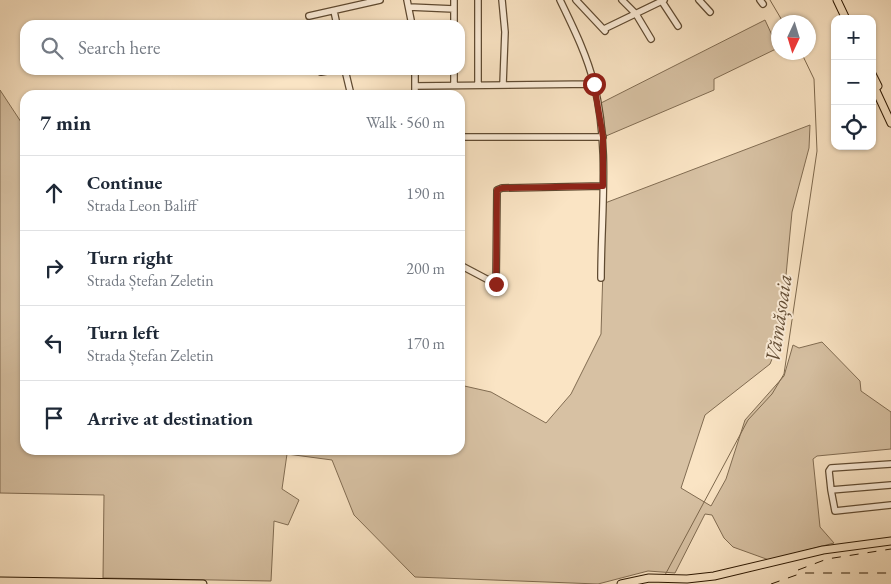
<!DOCTYPE html>
<meta charset="utf-8">
<style>
body{margin:0;font-family:"EB Garamond",serif;background:#f6f6f7;color:#1f2937}
.controls{position:absolute;right:15px;top:15px;display:grid;overflow:hidden;border-radius:10px;box-shadow:0 1px 4px #0004}
.controls button{width:45px;height:45px;display:grid;place-items:center;padding:0;border:0;border-bottom:1px solid #e0e1e3;background:#fff;color:#1f2937;font:25px sans-serif}
.compass{position:absolute;left:771px;top:15px;width:45px;height:45px;border-radius:50%;background:#fff;box-shadow:0 1px 4px #0004;rotate:184deg}
.stop{position:absolute;width:15px;height:15px;margin:-11px;border:4px solid #8f2418;border-radius:50%;background:#fff}
.stop.end{background:#8f2418;border-color:#fff;box-shadow:0 1px 5px #0008}
.list{margin:0;padding:0;list-style:none}
h2{display:flex;justify-content:space-between;align-items:center;height:65px;margin:0;padding:0 20px;font-size:21px}
h2 small{font-size:16px;font-weight:400;color:#747a83}
.list li{display:grid;grid-template-columns:32px 1fr auto;gap:15px;align-items:center;box-sizing:border-box;height:75px;padding:0 20px;border-top:1px solid #e0e1e3}
.list b{display:block;font-size:19px;white-space:nowrap}
.list p{margin:0;font-size:16px;white-space:nowrap;color:#747a83}
.list em{font-size:16px;font-style:normal;color:#747a83}
.icon{flex:none;width:28px;height:28px;fill:none;stroke:currentColor;stroke-width:2;stroke-linecap:round;stroke-linejoin:round}
.map{position:relative;flex:none;width:891px;height:584px;overflow:hidden}
.search{position:absolute;background:#fff;box-shadow:0 1px 4px #0004;left:20px;top:20px;width:445px;height:55px;display:flex;align-items:center;gap:12px;box-sizing:border-box;padding:0 18px;border-radius:15px;color:#747a83;font-size:19px}
.panel{position:absolute;background:#fff;box-shadow:0 1px 4px #0004;left:20px;top:90px;width:445px;height:365px;border-radius:15px}
.map>svg:first-child{display:block}
.green{fill:#d7c1a3;stroke:#816c52}
.lines{fill:none;stroke-linecap:round;stroke-linejoin:round}
.stream{stroke:#7d684d;stroke-width:1}
.minor-casing{stroke:#5f4a31;stroke-width:8}
.major-casing{stroke:#2b1600;stroke-width:9}
.minor{stroke:#fcedd9;stroke-width:5.5}
.major{stroke:#fae4c4;stroke-width:7}
.rail{stroke:#2b1600;stroke-width:1;stroke-dasharray:9 9;stroke-linecap:butt}
.route{stroke:#8f2418;stroke-width:6}
.labels{text-anchor:middle;dominant-baseline:central;stroke-width:4;stroke-linejoin:round;paint-order:stroke}
.water-label{font-size:21px;font-style:italic;fill:#624c34;stroke:#fcedd9}
</style>
<div class="map">
<svg width="891" height="584" viewBox="0 0 891 584">
<rect width="100%" height="100%" fill="#fae4c4"/>
<filter id="stains"><feTurbulence type="fractalNoise" baseFrequency=".004" numOctaves="4"/><feColorMatrix values="0 0 0 0 .2 0 0 0 0 .09 0 0 0 0 .02 0 0 0 .5 -.17"/></filter>
<radialGradient id="worn" r=".72"><stop offset=".6" stop-color="#630" stop-opacity="0"/><stop offset="1" stop-color="#630" stop-opacity=".3"/></radialGradient>
<path class="green" d="M765,20L778,48L714,79V90L606,136L601,103Z
M0,90L25,128V450H460V385L491,392L546,423L571,394L601,334L605,203L810,125L809,148L792,212L780,339L770,364L705,415L681,488L711,506L726,479L745,420L784,376L793,345L799,348L822,342L860,381L861,391L891,412V449L817,456L813,459L820,527L834,543L769,560L733,547L724,538L712,515L705,514L675,573L648,571L598,584L415,577L354,515L332,460L287,454L282,489L299,500L288,525L274,521L271,581L103,578L104,495L0,493Z"/>
<g class="lines">
<path class="stream" d="M770,0L783,22
M665,575L748,420L772,394L784,374L817,151L814,79L801,52"/>
<defs>
<path id="minor" d="M407,0L412,25
M478,0V85
M502,0L505,32L503,84
M560,0C573,27 587,55 594,84C610,148 601,213 601,278
M576,0L605,31
M622,0L636,14L651,39
M661,0L678,26
M699,0L710,12
M760,0L763,4
M409,7L454,9
M334,11L337,25
M309,16L380,0
M454,25V0
M604,29L664,0
M345,70L351,95
M415,70V95
M454,70V85
M321,72L332,70
M415,86L594,84
M460,137H603
M460,265L496,284L497,190L502,188L603,186
M891,464L831,468L829,471L831,490L891,485
M831,490L835,511L891,505"/>
<path id="major" d="M837,0L846,19
M872,74L878,86
M872,82L891,123
M0,581L203,584
M621,584L649,578L687,579L714,576L823,550L891,541"/>
</defs>
<use href="#minor" class="minor-casing"/>
<use href="#major" class="major-casing"/>
<use href="#minor" class="minor"/>
<use href="#major" class="major"/>
<path class="rail" d="M798,570L827,559L891,549
M771,584L802,573H891"/>
</g>
<g class="lines">
<path class="route" d="M496,284L497,190L502,188L603,186V137L594,84"/>
</g>
<g class="labels">
<g class="water-label">
<text transform="translate(778 318) rotate(-82)">Vămășoaia</text>
</g>
</g>
<rect width="100%" height="100%" filter="url(#stains)"/>
<rect width="100%" height="100%" fill="url(#worn)"/>
</svg>
<div class="controls">
<button>+</button>
<button>−</button>
<button><svg class="icon" aria-label="locate" viewBox="0 0 24 24"><circle cx="12" cy="12" r="6"/><path d="M12 2v4M12 18v4M2 12h4M18 12h4"/></svg></button>
</div>
<svg class="compass" viewBox="-18 -18 36 36"><path d="M0-13l5 13h-10z" fill="#e53935"/><path d="M0 13l5-13h-10z" fill="#747a83"/></svg>
<div class="stop" style="left:594px;top:84px"></div>
<div class="stop end" style="left:496px;top:284px"></div>
<div class="search"><svg class="icon" aria-label="search" viewBox="0 0 24 24"><circle cx="10" cy="10" r="6"/><path d="M15 15l6 6"/></svg>Search here</div>
<section class="panel">
<h2>7 min<small>Walk · 560 m</small></h2>
<ul class="list">
<li><svg class="icon" aria-label="ahead" viewBox="0 0 24 24"><path d="M12 20V5M6 11l6-6 6 6"/></svg><div><b>Continue</b><p>Strada Leon Baliff</p></div><em>190 m</em></li>
<li><svg class="icon" aria-label="right" viewBox="0 0 24 24"><path d="M7 20v-9h11M14 6l5 5-5 5"/></svg><div><b>Turn right</b><p>Strada Ștefan Zeletin</p></div><em>200 m</em></li>
<li><svg class="icon" aria-label="left" viewBox="0 0 24 24"><path d="M17 20v-9H6M10 6l-5 5 5 5"/></svg><div><b>Turn left</b><p>Strada Ștefan Zeletin</p></div><em>170 m</em></li>
<li><svg class="icon" aria-label="arrive" viewBox="0 0 24 24"><path d="M6 21V4h12l-3 4 3 4H6"/></svg><div><b>Arrive at destination</b></div></li>
</ul>
</section>
</div>
